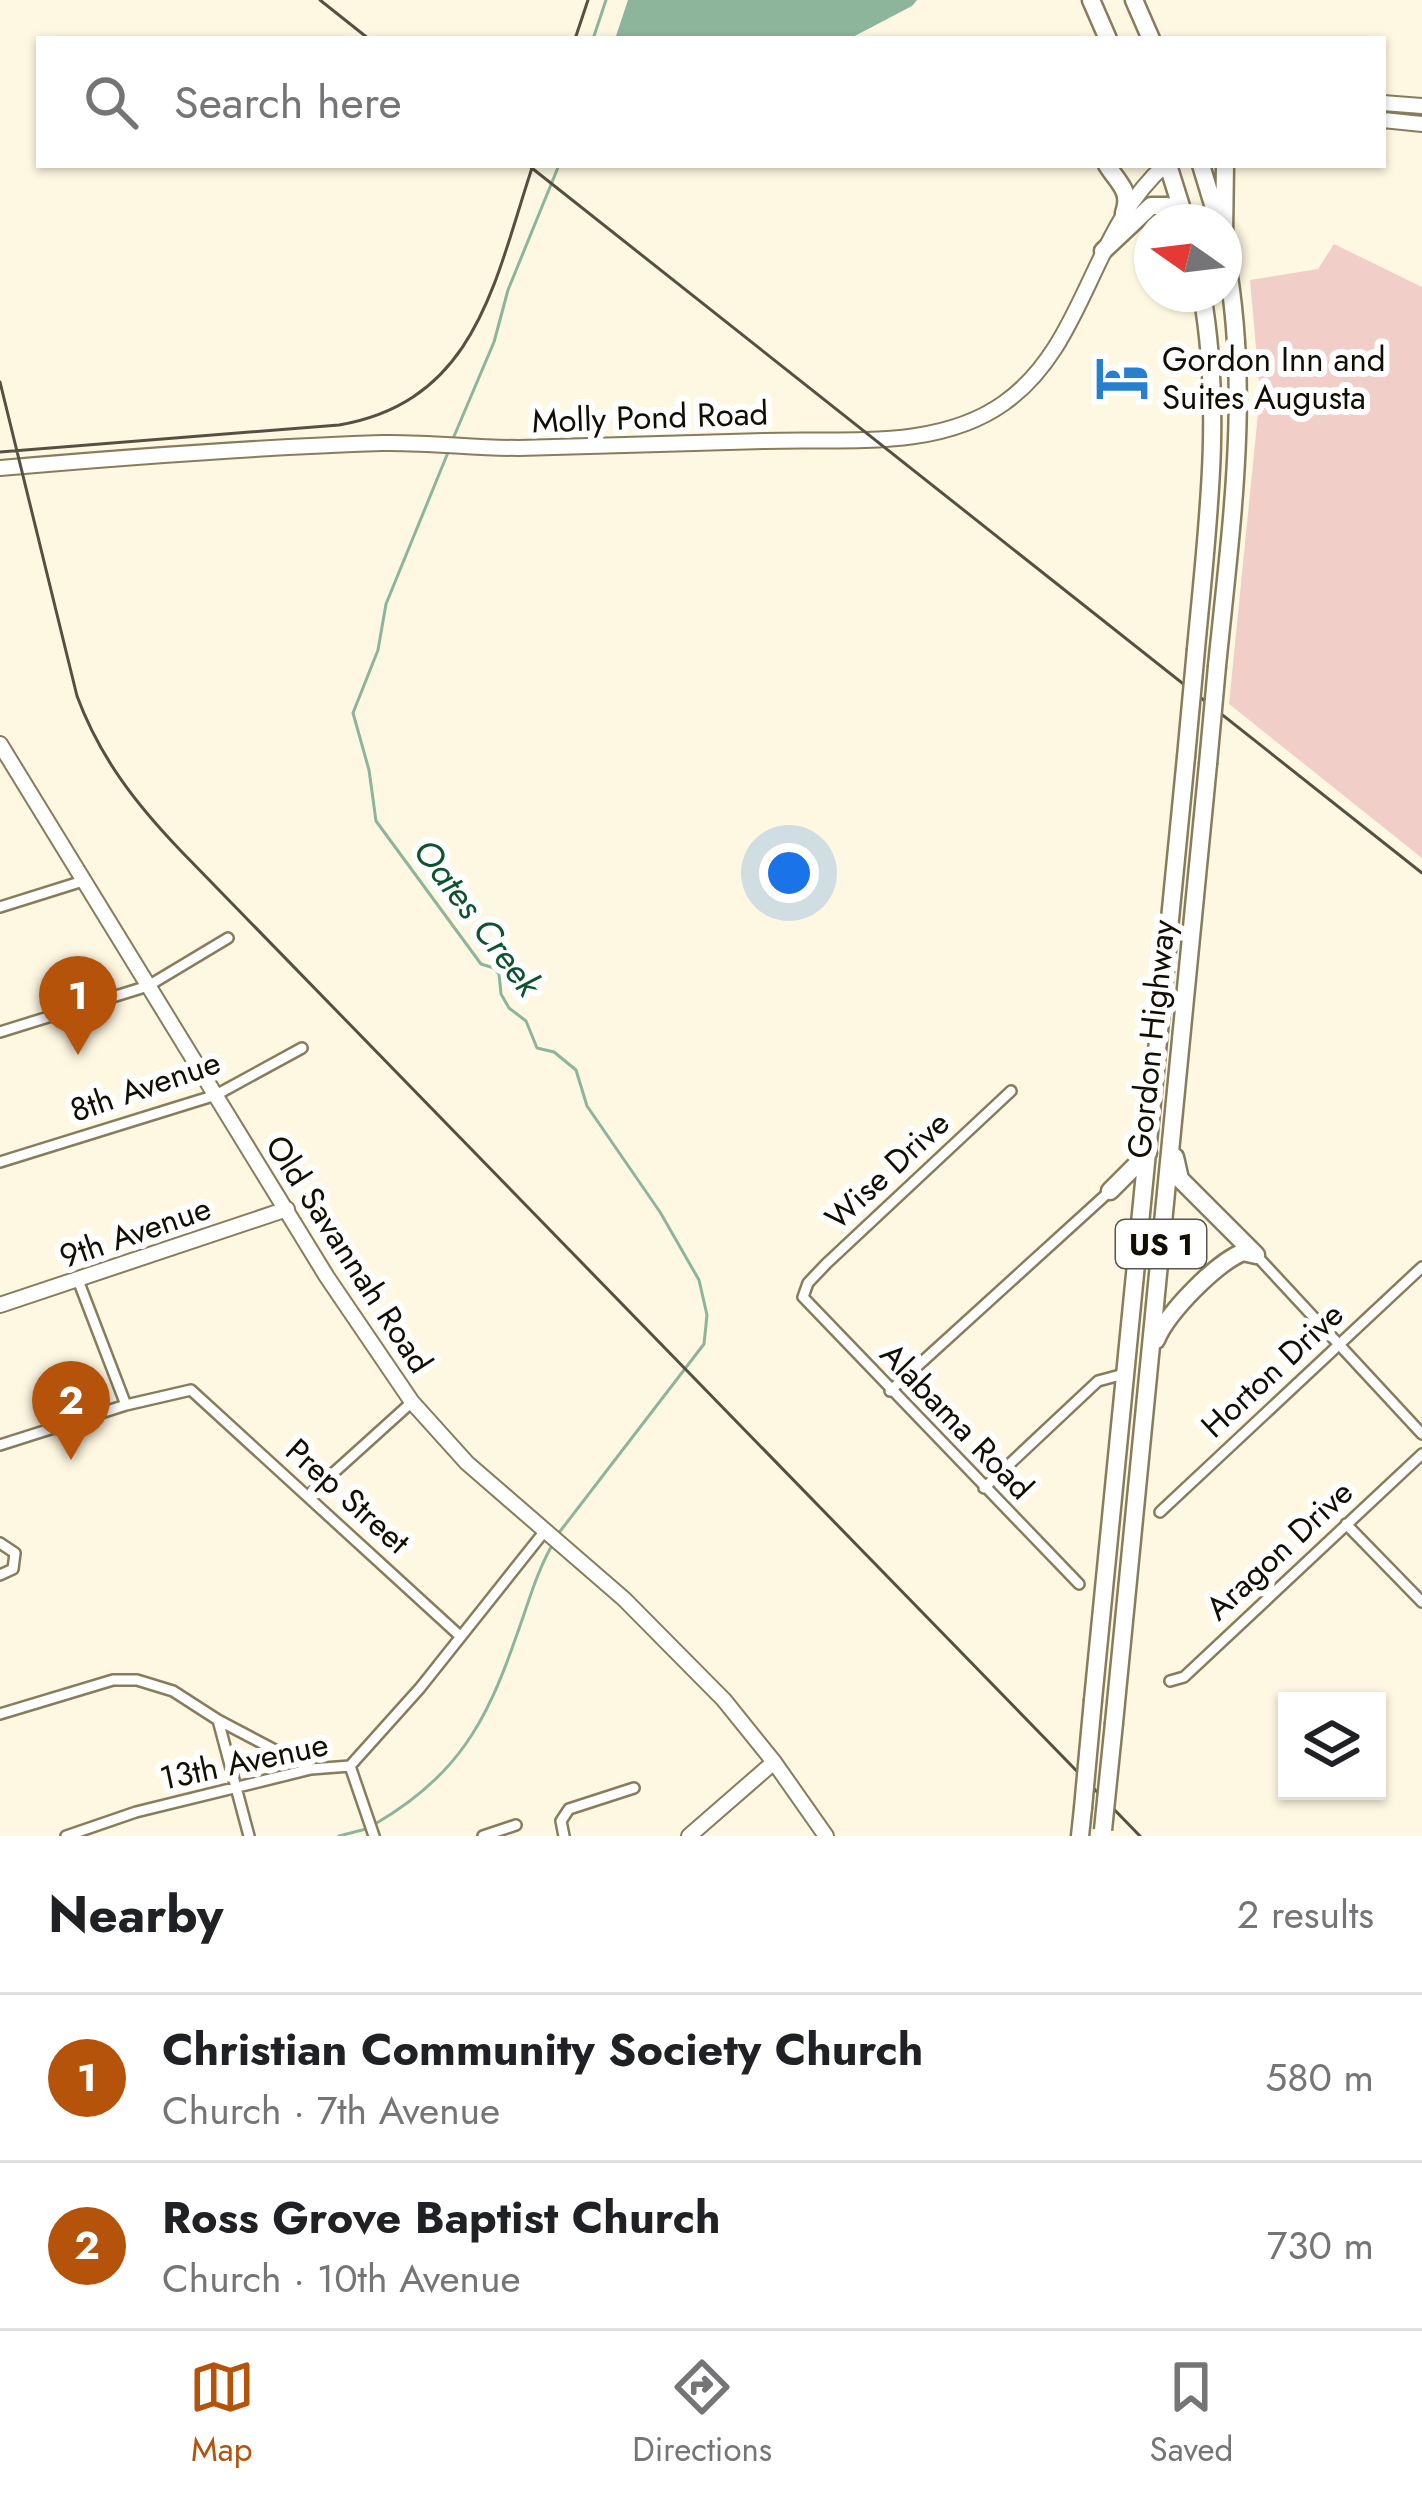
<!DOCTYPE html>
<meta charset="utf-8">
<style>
body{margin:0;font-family:Jost,sans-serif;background:#f6f6f6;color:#202124}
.controls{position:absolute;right:36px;bottom:36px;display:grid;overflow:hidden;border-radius:0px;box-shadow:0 3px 9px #0004}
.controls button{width:108px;height:108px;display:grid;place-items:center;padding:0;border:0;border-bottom:3px solid #e0e0e0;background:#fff;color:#202124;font:60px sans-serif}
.compass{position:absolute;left:1134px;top:204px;width:108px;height:108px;border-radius:50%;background:#fff;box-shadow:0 3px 9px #0004;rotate:284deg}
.you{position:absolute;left:789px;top:873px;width:42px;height:42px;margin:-30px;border:9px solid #fff;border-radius:50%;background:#1a73e8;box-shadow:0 0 0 18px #1a73e833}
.badge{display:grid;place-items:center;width:78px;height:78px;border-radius:50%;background:#b45309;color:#fff;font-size:39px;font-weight:700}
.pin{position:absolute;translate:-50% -99px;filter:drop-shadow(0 3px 6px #0008)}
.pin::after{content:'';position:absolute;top:63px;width:42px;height:36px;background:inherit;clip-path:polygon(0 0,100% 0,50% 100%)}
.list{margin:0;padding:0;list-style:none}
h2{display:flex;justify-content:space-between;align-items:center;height:156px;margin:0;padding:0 48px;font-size:51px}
h2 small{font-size:39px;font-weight:400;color:#757577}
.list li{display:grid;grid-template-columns:78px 1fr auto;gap:36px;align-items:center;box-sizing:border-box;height:168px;padding:0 48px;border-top:3px solid #e0e0e0}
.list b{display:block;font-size:45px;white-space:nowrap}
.list p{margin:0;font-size:39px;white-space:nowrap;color:#757577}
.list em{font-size:39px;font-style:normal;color:#757577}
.icon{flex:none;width:66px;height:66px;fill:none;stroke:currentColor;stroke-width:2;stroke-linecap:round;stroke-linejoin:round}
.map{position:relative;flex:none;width:1422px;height:1836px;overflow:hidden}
.search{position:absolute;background:#fff;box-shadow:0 3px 9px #0004;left:36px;right:36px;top:36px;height:132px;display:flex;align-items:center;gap:30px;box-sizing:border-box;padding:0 42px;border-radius:0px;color:#757577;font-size:45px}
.sheet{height:492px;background:#fff}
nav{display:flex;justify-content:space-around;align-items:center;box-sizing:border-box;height:168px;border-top:3px solid #e0e0e0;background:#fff;font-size:33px;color:#757577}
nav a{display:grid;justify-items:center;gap:6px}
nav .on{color:#b45309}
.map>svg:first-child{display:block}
.green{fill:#f1cfc8}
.water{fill:#8db59b}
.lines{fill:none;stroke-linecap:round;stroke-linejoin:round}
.stream{stroke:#8db59b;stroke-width:3}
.street-casing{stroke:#877d5c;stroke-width:14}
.secondary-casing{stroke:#877d5c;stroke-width:18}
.highway-casing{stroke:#877d5c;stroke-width:21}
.street{stroke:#fff;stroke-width:9}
.secondary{stroke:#fff;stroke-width:14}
.highway{stroke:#fff;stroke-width:16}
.rail{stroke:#555042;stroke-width:3}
.highway-bridge-casing{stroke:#877d5c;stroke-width:21;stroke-linecap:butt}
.highway-bridge{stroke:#fff;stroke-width:16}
.labels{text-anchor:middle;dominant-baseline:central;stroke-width:12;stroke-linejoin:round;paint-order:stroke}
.shield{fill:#fff;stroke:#59564f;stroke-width:3}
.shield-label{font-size:30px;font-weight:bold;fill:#120e03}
.poi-label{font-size:33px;fill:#120e03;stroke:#fff;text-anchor:start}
.street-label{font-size:33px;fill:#120e03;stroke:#fff}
.water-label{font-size:36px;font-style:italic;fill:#0e5331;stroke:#fff}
</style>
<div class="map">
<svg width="1422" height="1836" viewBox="0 0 1422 1836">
<rect width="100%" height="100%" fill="#fef8e2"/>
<path class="green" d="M1334,244L1422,287V858L1229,704L1260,393L1250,280L1318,269Z"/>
<path class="water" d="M628,0H917L912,6L849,39H615Z"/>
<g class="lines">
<path class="stream" d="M593,39L606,0
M452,441L494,342L508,290L559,165
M449,450L386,604L378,650L353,713L369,770L376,821L481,964L494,968L499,974L501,994L509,1008L526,1021L537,1048L554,1052L576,1070L587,1106L660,1212L699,1280L707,1315L704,1344L558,1534
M375,1824C456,1777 486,1724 516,1637C528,1605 536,1572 554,1542
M339,1836L366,1829"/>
<defs>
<path id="street" d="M0,907L83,881
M0,1032L148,986L228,938
M1011,1091L826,1264L808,1283L803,1297L1079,1584
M0,1162L216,1095L302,1048
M1256,1255L1422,1434
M78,1280L126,1405
M890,1391L1110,1191
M0,1445L126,1405L191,1390L460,1636
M984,1488L1098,1381L1124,1374
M309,1495L412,1402
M1160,1512L1422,1267
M1346,1524L1422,1602
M0,1543L15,1553L13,1569L0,1575
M1170,1681L1184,1677L1422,1454
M0,1714L113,1680H137L173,1691L218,1720L311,1769
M218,1720L249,1836
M350,1766L374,1836
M66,1836L136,1812L311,1769L350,1766L420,1688L544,1532
M483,1836L516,1825
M564,1836L561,1821L569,1809L634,1788"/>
<path id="secondary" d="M1383,103L1422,106
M1383,120L1422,124
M0,468C127,457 255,447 382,443C428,442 473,448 519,448C601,446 683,443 765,441C843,438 937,451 1004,403C1086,345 1090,231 1165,165
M0,744L327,1277L412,1402L467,1463L624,1599L724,1700L774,1762L826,1836
M0,1305L287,1209
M689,1836L774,1762"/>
<path id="highway" d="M1091,0L1108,39
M1134,0L1151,39
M1107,165C1118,183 1132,191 1124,213
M1168,165L1184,216
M1201,165L1218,221
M1224,234L1225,165
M1103,251L1151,206H1167L1183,222
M1196,649C1207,530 1223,413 1202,294
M1217,666C1231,526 1252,387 1224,248
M1175,1157L1180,1179L1256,1255
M1110,1191L1148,1153
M1156,1340C1168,1312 1215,1264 1243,1252L1256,1255
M1093,1700L1186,757
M1114,1723L1208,764
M1080,1836L1083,1808"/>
</defs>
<use href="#street" class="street-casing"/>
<use href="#secondary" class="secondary-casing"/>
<use href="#highway" class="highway-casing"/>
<use href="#street" class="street"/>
<use href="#secondary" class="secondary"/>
<use href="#highway" class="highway"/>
<path class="rail" d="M320,0L369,39
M575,39L588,0
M528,165L1422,873
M0,382L77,696C100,758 136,804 181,851L1140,1836
M0,452L339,425C478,401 495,278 533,165"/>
<defs>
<path id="highway-bridge" d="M1186,757L1196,649
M1208,764L1217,666
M1083,1808L1093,1700
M1103,1830L1114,1723"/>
</defs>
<use href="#highway-bridge" class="highway-bridge-casing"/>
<use href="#highway-bridge" class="highway-bridge"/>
</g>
<defs>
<symbol id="hotel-bare" viewBox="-9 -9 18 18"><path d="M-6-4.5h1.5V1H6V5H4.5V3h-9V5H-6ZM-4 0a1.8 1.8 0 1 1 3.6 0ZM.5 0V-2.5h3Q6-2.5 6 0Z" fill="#2780cd" stroke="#fff" stroke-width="2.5" paint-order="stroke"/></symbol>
</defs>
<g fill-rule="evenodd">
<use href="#hotel-bare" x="1084" y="340" width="76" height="76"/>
</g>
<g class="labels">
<rect class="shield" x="1116" y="1220" width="90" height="48" rx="9"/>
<g class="shield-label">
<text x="1161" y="1244">US 1</text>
</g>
<g class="poi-label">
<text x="1162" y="359">Gordon Inn and<tspan x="1162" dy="38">Suites Augusta</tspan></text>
</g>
<g class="street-label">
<text transform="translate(650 417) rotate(-2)">Molly Pond Road</text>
<text transform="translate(1151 1039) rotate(-84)">Gordon Highway</text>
<text transform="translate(145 1086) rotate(-19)">8th Avenue</text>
<text transform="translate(887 1170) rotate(-43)">Wise Drive</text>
<text transform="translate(135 1232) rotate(-19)">9th Avenue</text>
<text transform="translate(349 1254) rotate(57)">Old Savannah Road</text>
<text transform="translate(1272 1370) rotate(-43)">Horton Drive</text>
<text transform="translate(957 1421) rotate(46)">Alabama Road</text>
<text transform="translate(348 1496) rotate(42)">Prep Street</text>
<text transform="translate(1279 1550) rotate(-43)">Aragon Drive</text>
<text transform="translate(244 1761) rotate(-12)">13th Avenue</text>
</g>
<g class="water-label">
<text transform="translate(478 917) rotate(53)">Oates Creek</text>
</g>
</g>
</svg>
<div class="controls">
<button><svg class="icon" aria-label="layers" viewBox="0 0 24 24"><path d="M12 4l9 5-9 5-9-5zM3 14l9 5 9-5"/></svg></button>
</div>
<svg class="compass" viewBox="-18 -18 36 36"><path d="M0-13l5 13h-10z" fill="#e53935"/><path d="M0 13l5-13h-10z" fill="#757577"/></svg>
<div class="you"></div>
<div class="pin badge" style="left:78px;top:1055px">1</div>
<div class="pin badge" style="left:71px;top:1460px">2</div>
<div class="search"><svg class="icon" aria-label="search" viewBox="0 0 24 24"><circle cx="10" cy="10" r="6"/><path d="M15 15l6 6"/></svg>Search here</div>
</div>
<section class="sheet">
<h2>Nearby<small>2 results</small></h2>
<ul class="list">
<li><span class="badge">1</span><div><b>Christian Community Society Church</b><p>Church · 7th Avenue</p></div><em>580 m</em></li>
<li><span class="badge">2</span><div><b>Ross Grove Baptist Church</b><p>Church · 10th Avenue</p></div><em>730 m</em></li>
</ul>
</section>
<nav>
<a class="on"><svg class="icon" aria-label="map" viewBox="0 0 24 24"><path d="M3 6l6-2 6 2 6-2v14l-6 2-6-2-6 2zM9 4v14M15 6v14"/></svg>Map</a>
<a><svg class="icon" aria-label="directions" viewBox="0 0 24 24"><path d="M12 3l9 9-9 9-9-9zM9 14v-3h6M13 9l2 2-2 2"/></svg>Directions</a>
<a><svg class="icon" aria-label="saved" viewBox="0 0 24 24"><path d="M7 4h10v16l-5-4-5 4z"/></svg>Saved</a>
</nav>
